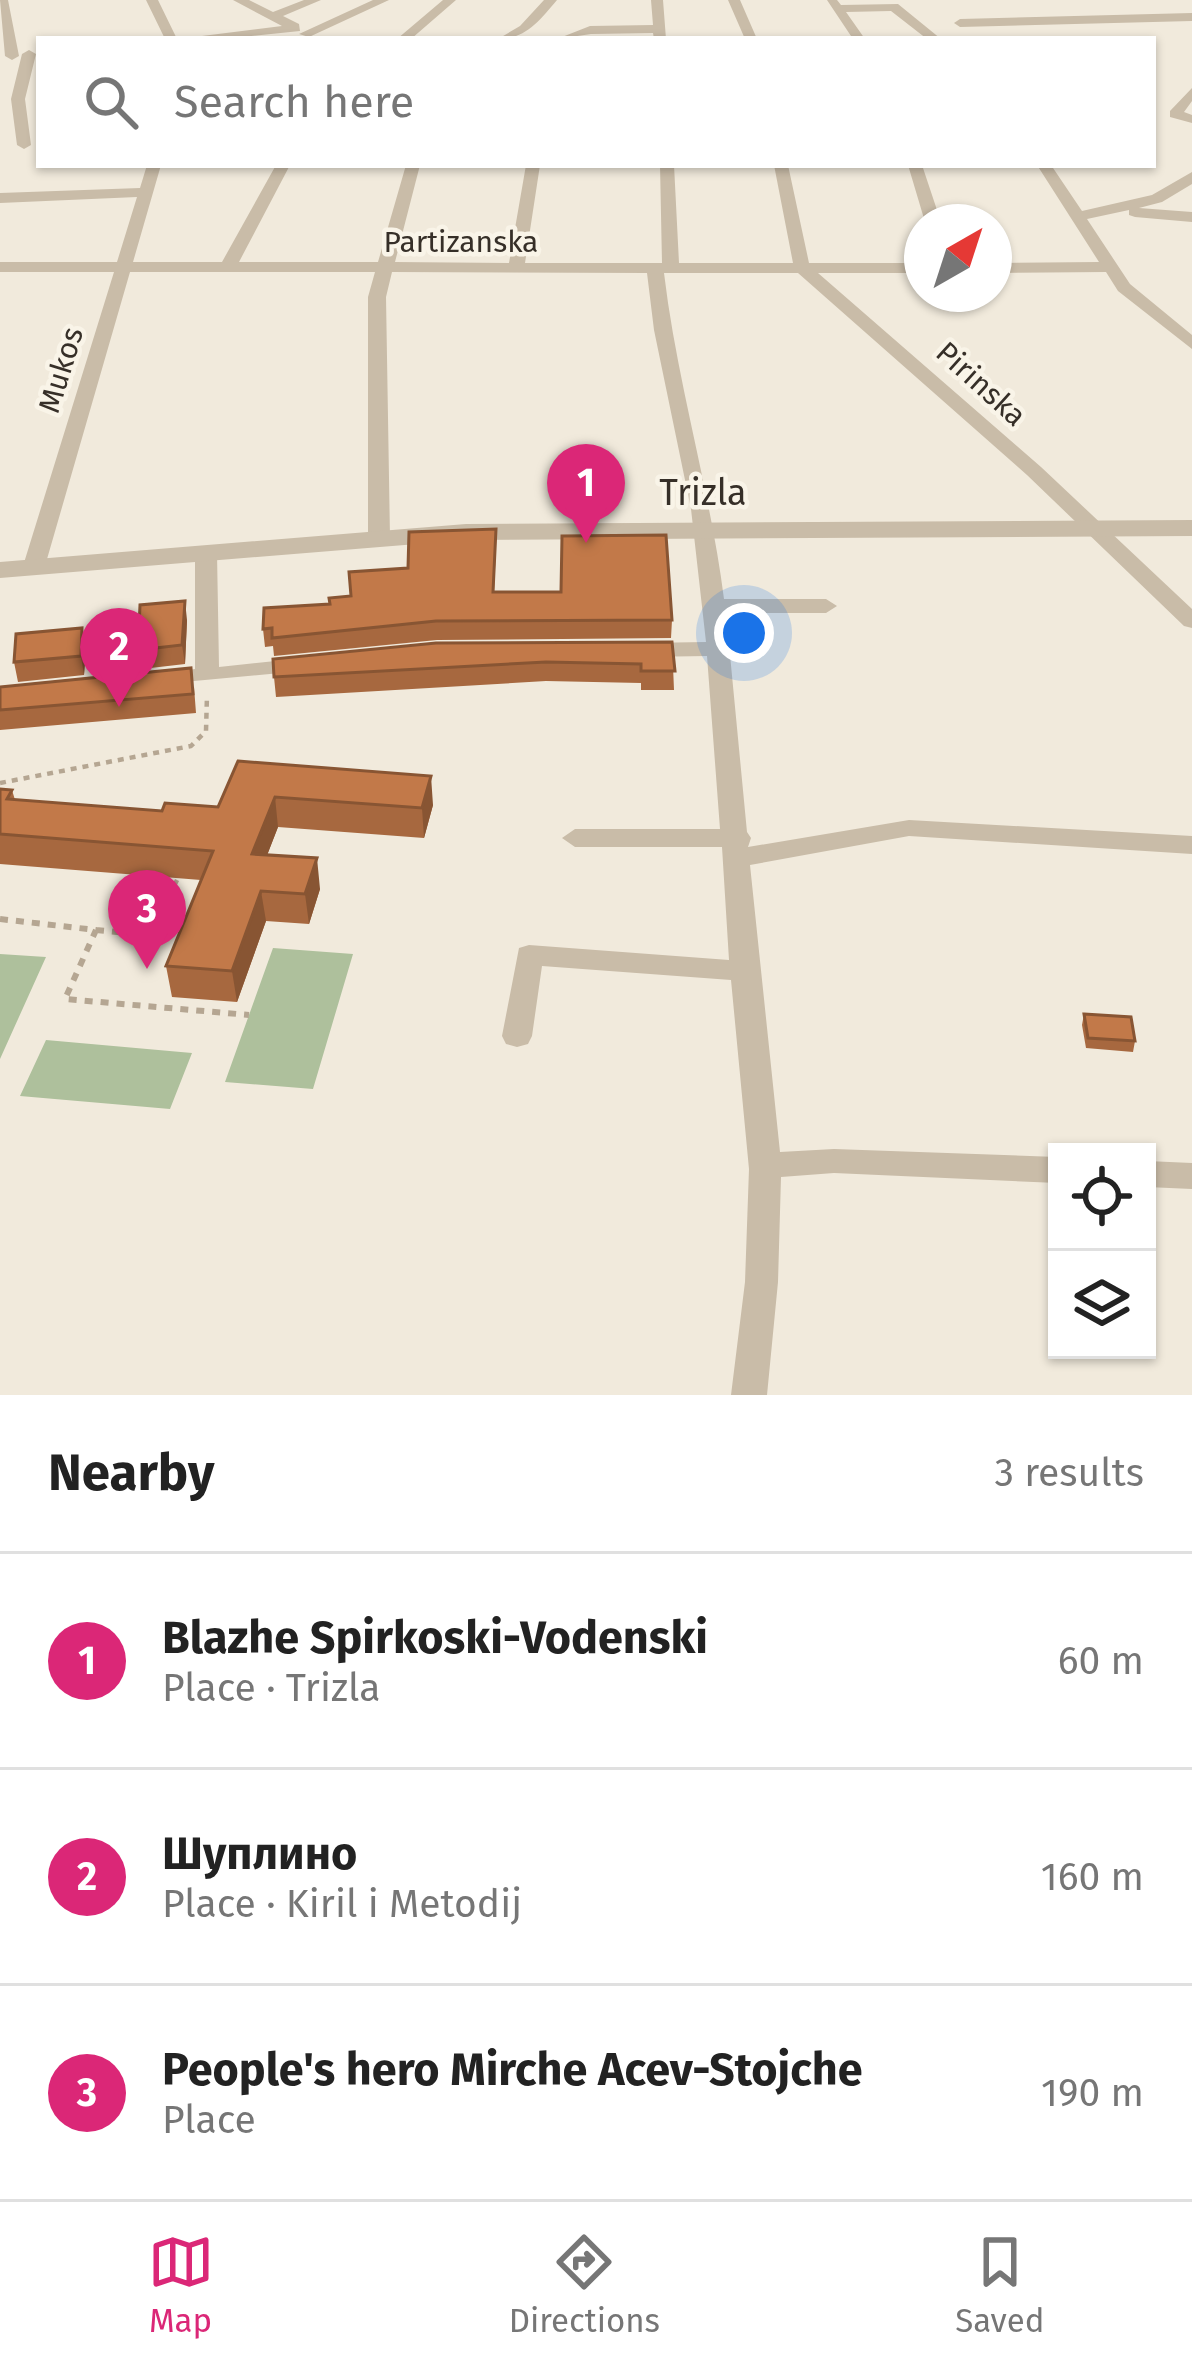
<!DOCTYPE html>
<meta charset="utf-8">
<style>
body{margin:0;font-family:"Fira Sans",sans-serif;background:#f2f2f2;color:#222}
.controls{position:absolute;right:36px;bottom:36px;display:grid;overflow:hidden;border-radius:0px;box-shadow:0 3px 9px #0004}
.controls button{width:108px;height:108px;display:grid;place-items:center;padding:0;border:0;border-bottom:3px solid #e0e0e0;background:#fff;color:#222;font:60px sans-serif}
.compass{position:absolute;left:904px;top:204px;width:108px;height:108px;border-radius:50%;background:#fff;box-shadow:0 3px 9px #0004;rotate:39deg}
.you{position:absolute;left:744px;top:633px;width:42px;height:42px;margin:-30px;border:9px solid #fff;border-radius:50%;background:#1a73e8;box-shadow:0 0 0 18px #1a73e833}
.badge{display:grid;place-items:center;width:78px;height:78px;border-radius:50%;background:#db2777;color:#fff;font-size:39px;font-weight:700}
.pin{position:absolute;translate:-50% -99px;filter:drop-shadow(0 3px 6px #0008)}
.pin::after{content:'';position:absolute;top:63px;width:42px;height:36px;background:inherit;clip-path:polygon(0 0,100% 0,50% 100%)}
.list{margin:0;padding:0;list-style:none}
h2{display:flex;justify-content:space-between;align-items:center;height:156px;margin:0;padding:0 48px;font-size:51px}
h2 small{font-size:39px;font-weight:400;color:#767676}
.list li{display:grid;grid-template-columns:78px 1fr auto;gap:36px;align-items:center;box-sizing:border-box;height:216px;padding:0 48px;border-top:3px solid #e0e0e0}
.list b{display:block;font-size:45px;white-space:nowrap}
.list p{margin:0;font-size:39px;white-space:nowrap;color:#767676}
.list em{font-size:39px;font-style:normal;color:#767676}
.icon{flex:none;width:66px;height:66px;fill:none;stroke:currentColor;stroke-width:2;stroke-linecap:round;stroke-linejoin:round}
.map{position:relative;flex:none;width:1192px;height:1395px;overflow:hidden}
.search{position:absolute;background:#fff;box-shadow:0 3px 9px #0004;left:36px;right:36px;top:36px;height:132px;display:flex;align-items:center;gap:30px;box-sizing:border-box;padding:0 42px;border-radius:0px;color:#767676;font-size:45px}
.sheet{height:804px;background:#fff}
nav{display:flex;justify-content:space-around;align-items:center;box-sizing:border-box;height:168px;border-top:3px solid #e0e0e0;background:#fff;font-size:33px;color:#767676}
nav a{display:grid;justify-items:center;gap:6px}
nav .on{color:#db2777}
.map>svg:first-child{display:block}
.green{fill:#aec09c}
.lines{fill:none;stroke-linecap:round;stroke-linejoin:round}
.path-far1{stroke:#b5a692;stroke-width:4.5;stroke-dasharray:6 6;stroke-linecap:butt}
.path{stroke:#b5a692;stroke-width:6;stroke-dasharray:8 8;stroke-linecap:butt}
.minor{fill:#c9bca8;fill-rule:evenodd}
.tertiary{fill:#c9bca8;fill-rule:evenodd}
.wall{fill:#a7683f}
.shaded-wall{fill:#853}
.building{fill:#c27949;stroke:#853;stroke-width:3}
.labels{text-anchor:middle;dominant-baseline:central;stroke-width:9;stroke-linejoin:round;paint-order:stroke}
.far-street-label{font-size:30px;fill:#362f28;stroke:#f9f4e8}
.street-label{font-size:36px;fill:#362f28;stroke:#f9f4e8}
</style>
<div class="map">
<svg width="1192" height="1395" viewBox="0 0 1192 1395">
<rect width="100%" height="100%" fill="#f1eadc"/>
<path class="green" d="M273,948L353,954L313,1089L225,1082Z
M0,954L46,957L0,1059Z
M46,1040L192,1053L170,1109L20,1096Z"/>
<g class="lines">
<path class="path-far1" d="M0,783L191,746L206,731L207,695
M169,896L178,878"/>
<path class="path" d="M0,919L96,930L65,999L249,1015
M96,930L150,935L171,893"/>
<path class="minor" d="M0,0H8L19,56L12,60L5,56Z
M146,0H158L177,39H165Z
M233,0H249L273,12L304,0H321L283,16L299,24L300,31L223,39H178L282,26Z
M373,0H389L309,37L299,34Z
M443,0H456L411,39H397Z
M544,0H557C539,21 526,39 498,39L520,26Z
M651,0H663L666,39H654L653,33L591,34L557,39L590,26L653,25Z
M728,0H740L757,39H745Z
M827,0H837L841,5L898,4L941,39H927L891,11L846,12L865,39H853Z
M1192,13V21L960,27L954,23L960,19Z
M29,50L36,54L25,99L31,145L24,149L17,145L11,99L22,54Z
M1192,88V101L1184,112L1192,115V123L1170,117V111Z
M147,165H161L133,262H222L276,165H290L239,262H378L406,165H420L395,262L509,263L526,165H540L525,263H662L660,165H674L679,263H793L774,165H788L809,263H922V273H818L1041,467L1192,609V628L1184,626L1027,475L798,273H664C677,383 710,489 724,599H826L837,606L826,613H726L747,832L751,838L748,847L909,820L1192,836V854L909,836L750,865L780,1152L834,1149L1057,1157V1183L834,1173L781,1177L778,1282L767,1395H731L745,1282L749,1169L731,980L542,966L532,1036L528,1044L517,1047L506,1044L502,1036L519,948L529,945L729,960L722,847H575L562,838L575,829H720L707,656L644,657L632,650L644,643L706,642L691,509L654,330L647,273L392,272L386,297L390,538L379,544L368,538V297L375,272H130L45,566L34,573L26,571L23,566L114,272H0V262H117L137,197L0,203V193L140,188Z
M908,165H922L941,222H925Z
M1037,165H1051L1082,211L1152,195L1192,172V184L1162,202L1139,208L1192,212V222L1135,217L1129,215V210L1087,219L1130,284L1192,335V349L1118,291L1106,272L994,273V263L1099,262Z
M206,547L217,553L219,667L304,658L312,660L316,665L312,670L151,685L147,680L151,675L195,669V553Z
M1147,1161L1192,1163V1189L1147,1187Z"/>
<path class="tertiary" d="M1192,520V536L466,540L0,578V562L466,524Z"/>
</g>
<path class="wall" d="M496,546L494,592L672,620L671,638L437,640L274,656L273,646L265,647L263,629L351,596L408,568Z
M187,620L185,664L142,669L138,650Z
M672,642L674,690H641V683L546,681L276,697L274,677Z
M86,647L84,675L18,682L14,662Z
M0,687H194L196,713L0,730Z
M238,761L433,805L424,838L278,827L267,855L320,889L309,924L266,921L237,1002L172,997L166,966L201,880L0,864V789L12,790L15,800L162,811L218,807Z
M1084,1014L1135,1041L1133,1052L1086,1048L1082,1025Z"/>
<path class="shaded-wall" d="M185,601L187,620L185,664L182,645Z
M82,628L86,647L84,675L81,656Z
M431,776L433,805L424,838L422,808Z
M275,797L278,827L256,884L252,854Z
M317,858L320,889L309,924L305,894Z
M261,891L266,921L237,1002L232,971Z"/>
<path class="building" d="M496,529L493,592H561L562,536L666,535L672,620L436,621L272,638V628L263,629L264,608L330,604L329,598L351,596L349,572L408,568L409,532Z
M185,601L182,645L138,650L140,605Z
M82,628L81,656L14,662L16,634Z
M672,642L675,671H641V664L546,662L274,677L273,659L436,643Z
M191,668L193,694L0,710V687Z
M238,761L431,776L422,808L275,797L252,854L317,858L305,894L261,891L232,971L166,966L213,851L0,834V789L12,790L7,799L162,811L165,803L218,807Z
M1084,1014L1131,1017L1135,1041L1088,1038Z"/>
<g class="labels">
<g class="far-street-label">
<text x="461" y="242">Partizanska</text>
<text transform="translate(61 370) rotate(-73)">Mukos</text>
<text transform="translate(981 384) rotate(42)">Pirinska</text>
</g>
<g class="street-label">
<text x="703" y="493">Trizla</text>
</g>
</g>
</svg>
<div class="controls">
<button><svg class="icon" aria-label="locate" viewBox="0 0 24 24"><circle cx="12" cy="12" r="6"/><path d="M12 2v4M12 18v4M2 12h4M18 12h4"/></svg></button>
<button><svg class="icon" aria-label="layers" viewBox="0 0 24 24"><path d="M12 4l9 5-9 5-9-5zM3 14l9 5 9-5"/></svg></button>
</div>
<svg class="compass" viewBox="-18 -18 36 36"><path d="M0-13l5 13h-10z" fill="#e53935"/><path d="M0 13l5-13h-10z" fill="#767676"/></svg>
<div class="you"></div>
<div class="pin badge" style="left:586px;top:543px">1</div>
<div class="pin badge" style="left:119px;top:707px">2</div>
<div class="pin badge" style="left:147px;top:969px">3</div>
<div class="search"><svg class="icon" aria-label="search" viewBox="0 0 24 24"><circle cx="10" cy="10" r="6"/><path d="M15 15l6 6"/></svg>Search here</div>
</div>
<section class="sheet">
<h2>Nearby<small>3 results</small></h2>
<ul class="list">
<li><span class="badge">1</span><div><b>Blazhe Spirkoski-Vodenski</b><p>Place · Trizla</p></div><em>60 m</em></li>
<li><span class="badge">2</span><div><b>Шуплино</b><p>Place · Kiril i Metodij</p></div><em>160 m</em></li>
<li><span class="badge">3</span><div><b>People's hero Mirche Acev-Stojche</b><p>Place</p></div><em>190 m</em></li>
</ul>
</section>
<nav>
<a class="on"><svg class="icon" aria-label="map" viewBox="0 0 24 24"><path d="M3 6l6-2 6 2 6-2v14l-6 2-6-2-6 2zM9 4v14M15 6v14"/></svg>Map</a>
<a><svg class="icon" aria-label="directions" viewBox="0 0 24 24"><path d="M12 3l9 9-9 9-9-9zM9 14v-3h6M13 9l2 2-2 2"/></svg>Directions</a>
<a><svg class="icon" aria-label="saved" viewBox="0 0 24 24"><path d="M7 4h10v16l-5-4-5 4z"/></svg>Saved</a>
</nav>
